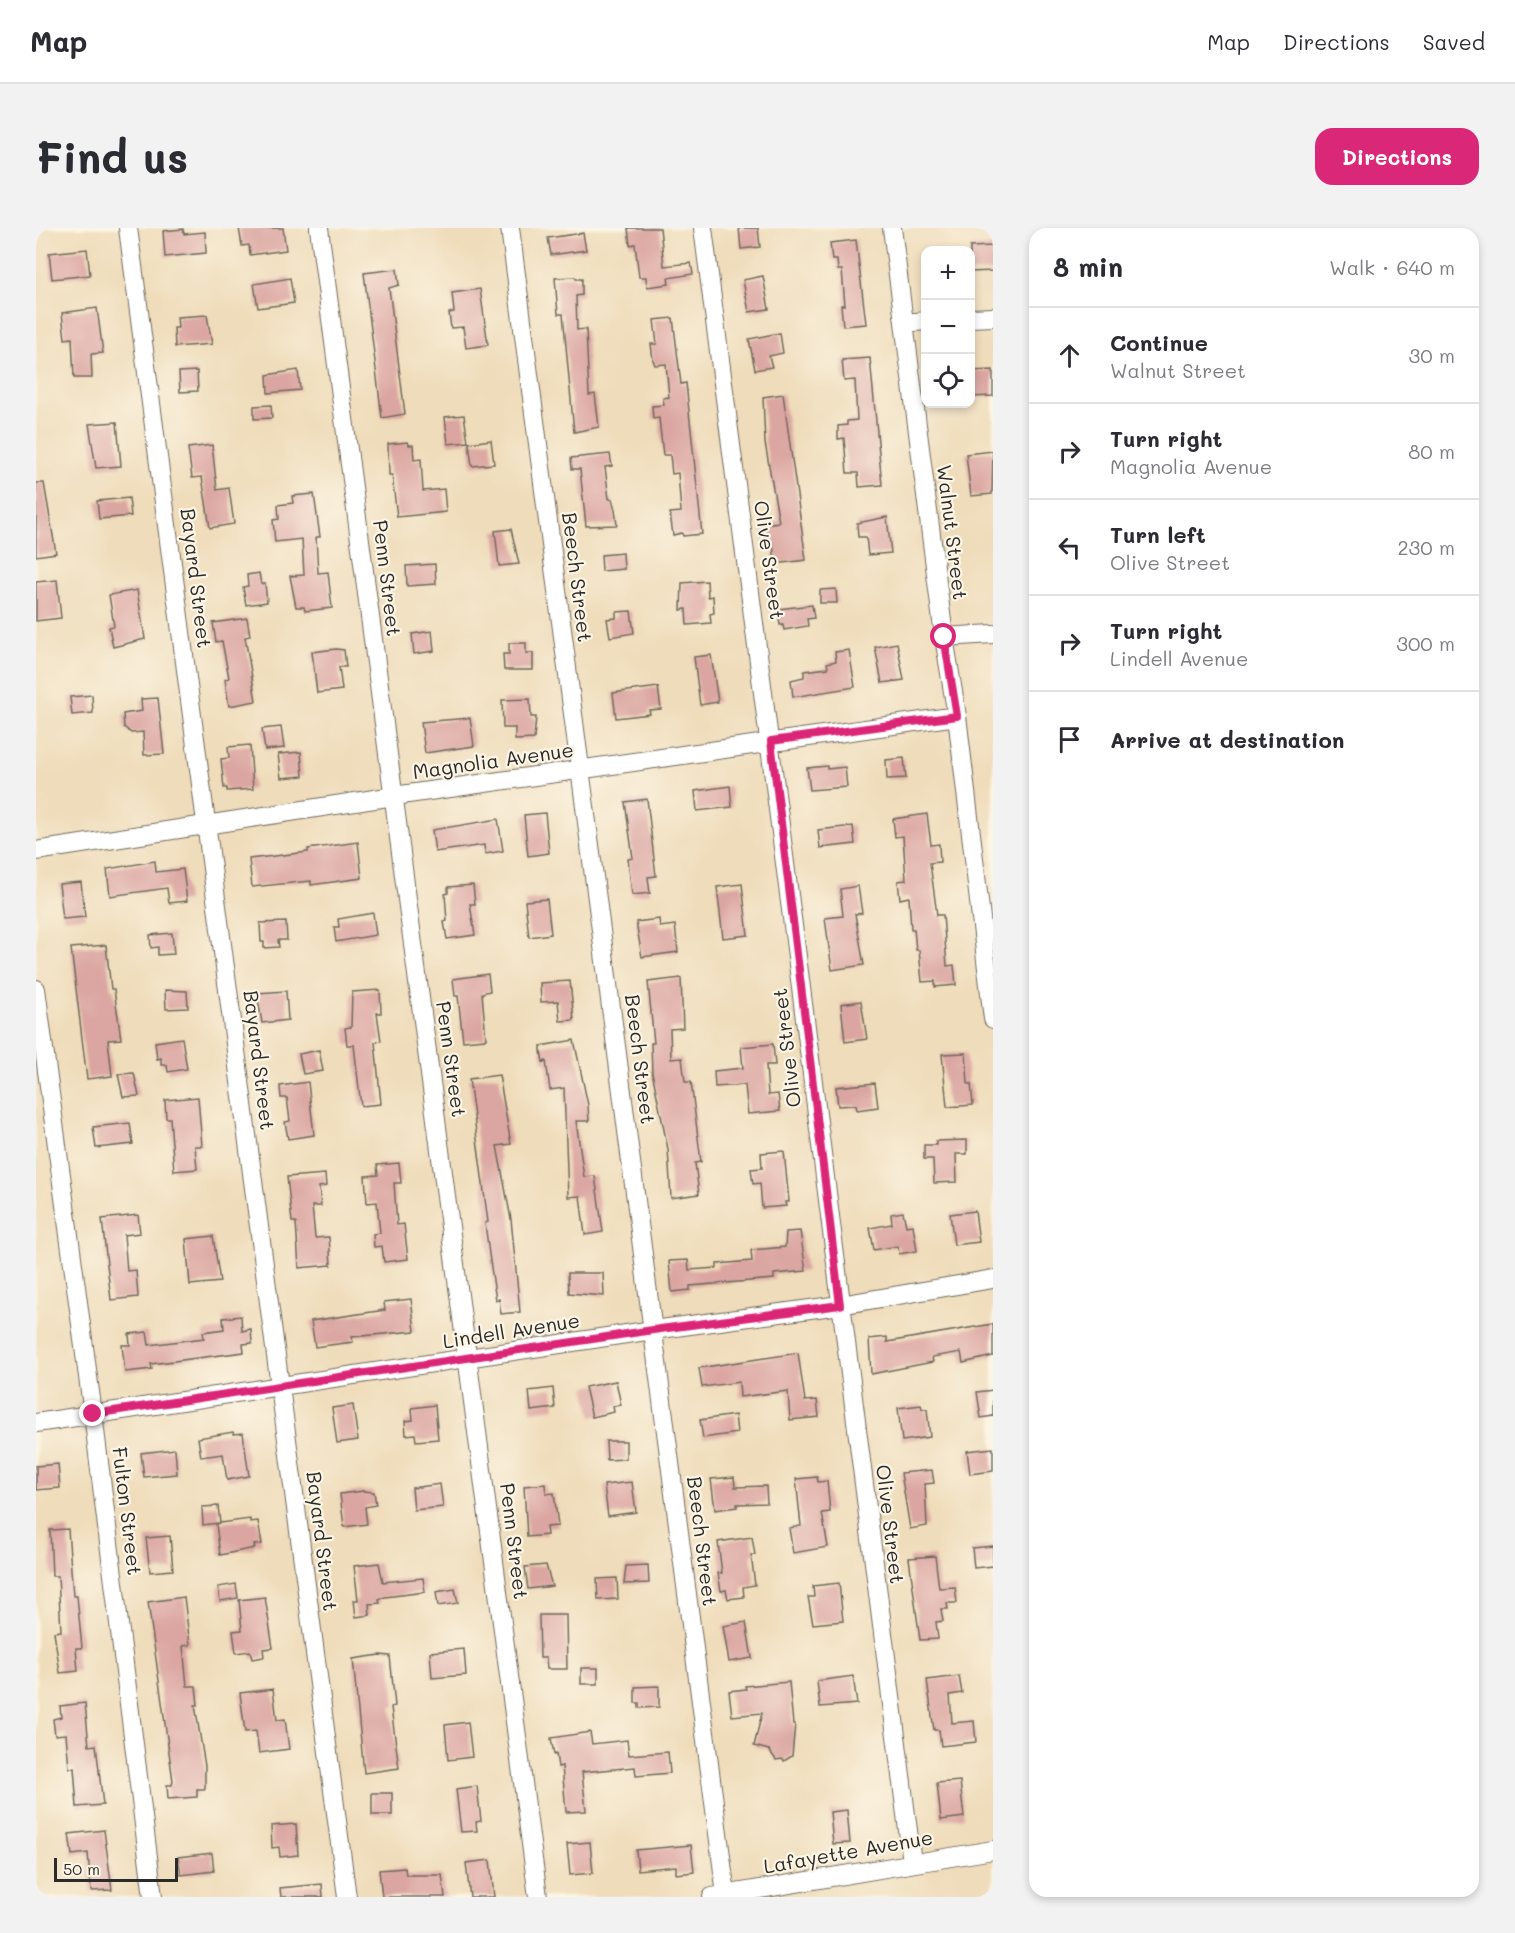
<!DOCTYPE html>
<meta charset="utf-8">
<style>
body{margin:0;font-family:Mali,sans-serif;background:#f2f2f3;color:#2b2b33}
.controls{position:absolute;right:18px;top:18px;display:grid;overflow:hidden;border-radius:12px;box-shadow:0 3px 9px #0003}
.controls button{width:54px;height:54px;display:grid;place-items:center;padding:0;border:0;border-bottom:2px solid #e1e1e2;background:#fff;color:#2b2b33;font:30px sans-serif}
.scale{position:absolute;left:18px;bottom:15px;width:124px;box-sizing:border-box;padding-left:6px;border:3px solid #2b2b2b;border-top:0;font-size:16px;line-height:21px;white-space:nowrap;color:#2b2b2b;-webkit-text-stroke:4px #fcf5e5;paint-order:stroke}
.stop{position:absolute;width:18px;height:18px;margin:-14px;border:4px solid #db2777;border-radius:50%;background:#fff}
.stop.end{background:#db2777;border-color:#fff;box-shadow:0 2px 6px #0008}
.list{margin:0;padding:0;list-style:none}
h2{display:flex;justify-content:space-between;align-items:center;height:78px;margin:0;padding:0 24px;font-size:26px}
h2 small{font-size:20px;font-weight:400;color:#7c7c81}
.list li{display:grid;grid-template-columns:39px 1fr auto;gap:18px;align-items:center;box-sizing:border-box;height:96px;padding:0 24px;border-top:2px solid #e1e1e2}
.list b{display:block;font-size:22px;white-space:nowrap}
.list p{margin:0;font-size:20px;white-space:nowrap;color:#7c7c81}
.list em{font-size:20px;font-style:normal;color:#7c7c81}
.icon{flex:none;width:33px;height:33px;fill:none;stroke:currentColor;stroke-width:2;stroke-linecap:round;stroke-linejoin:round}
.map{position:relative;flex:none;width:957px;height:1669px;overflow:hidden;border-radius:18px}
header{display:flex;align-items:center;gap:36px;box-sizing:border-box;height:84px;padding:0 30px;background:#fff;border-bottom:2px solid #e1e1e2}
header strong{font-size:28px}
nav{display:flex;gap:33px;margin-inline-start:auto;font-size:21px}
.intro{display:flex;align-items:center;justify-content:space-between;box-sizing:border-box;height:144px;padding:0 36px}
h1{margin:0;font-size:42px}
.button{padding:15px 27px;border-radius:18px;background:#db2777;color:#fff;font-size:21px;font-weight:700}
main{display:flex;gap:36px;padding:0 36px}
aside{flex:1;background:#fff;border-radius:18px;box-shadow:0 3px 9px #0003}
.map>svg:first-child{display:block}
.building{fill:#dba5a1}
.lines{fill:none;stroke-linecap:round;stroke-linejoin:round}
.minor-casing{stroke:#70695d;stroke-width:20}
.minor{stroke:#fff;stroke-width:18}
.route{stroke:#db2777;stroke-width:8}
.labels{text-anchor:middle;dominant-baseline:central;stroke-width:4.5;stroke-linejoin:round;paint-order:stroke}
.street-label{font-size:20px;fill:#2b2b2b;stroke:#fcf5e5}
</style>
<header>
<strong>Map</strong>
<nav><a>Map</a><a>Directions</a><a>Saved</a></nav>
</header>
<div class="intro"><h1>Find us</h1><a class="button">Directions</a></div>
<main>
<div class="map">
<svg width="957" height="1669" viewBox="0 0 957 1669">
<rect width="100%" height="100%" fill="#fcf5e5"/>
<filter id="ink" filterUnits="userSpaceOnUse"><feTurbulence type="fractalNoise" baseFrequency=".0167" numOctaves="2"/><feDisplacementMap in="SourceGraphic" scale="12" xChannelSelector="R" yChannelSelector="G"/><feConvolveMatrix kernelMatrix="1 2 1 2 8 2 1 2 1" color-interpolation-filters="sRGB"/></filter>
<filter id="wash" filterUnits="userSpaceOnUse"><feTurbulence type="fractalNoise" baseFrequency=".008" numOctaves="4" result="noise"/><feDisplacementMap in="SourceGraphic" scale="24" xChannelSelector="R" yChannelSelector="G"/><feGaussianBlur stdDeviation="1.35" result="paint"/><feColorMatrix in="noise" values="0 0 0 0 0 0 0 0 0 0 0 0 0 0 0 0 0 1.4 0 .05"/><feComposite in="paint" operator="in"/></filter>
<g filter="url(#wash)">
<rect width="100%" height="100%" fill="#efdcba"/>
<g id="blocks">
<path class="building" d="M203,0H247L250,22L214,27L213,17L206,18Z
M592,0H624L628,38L655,35L657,46L632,50L633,56L611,59L610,49H603L599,16L594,17Z
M703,0H722L724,19L705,21Z
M147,1L148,6L169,4L170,25L129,29L127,3Z
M547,5L550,22L515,27L512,10Z
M820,12L830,96L807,98L805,77H809L806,42H802L801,32H796L794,15Z
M957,18V43L934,44V19Z
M51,21L54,47L16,51L13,25Z
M361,41L363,57L353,60L369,186L346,190L328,45Z
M727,48L733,81L713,84L707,52Z
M539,49L540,51H546V67L540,68L541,102L550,101L553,167L559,166L563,199L538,204L527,86H522L519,50Z
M254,50L258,75L222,80L218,56Z
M444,61L452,117L430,120L427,99L415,100L413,85L418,84L416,65Z
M61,80L67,125L55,126L56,150H38L36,110L29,111L26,85Z
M171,87L176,116L139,119L138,100H142L141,89Z
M637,90L645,156L650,155L666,306L647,308L646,305L637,307L634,285L645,284L642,245L636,246L634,227H627L623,190L617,191L616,178L628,177L627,170L633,169L630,136L619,137L617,132L615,116H621L618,92Z
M744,105L747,125L733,128L736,139L719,142L713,111Z
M834,130L846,257L823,259L822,245H811L808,210L802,211V198L811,197V193L821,192L819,152L808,153L806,132Z
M262,142L264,162L232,165L231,147Z
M957,142V168L934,169V143Z
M161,143L162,163L144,164L143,144Z
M747,166L770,332L739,336L737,315L729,316L727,299L728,296L743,294L729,215L727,169Z
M235,177L236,190L218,191V178Z
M428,187L432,214L412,216L409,189Z
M81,194L85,238L60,240L53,196Z
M455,212L458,236L436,238L433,215Z
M372,214L373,217H377L378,232L385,231L387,263L408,261L410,284L361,289L356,247H353L352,216Z
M176,217L181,262L193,260L198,296L174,300L166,249L156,250L152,220Z
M957,223L956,266L935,268L930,226Z
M574,226L576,238L569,239L573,271H576L579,282L581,297L550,298L544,241H536L535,230Z
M0,255H8L20,325L0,328Z
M278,266L284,309H280L282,345L292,344L296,380L269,383L268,379H260L254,348L268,347L266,311L239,314L237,292L243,291L242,277L257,275L256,268Z
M93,270L95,288L63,291L61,273Z
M851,289L855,325L832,327L830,309H822L821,295Z
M475,301L483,336L463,338L459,303Z
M587,325L588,341L566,343L565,327Z
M399,336L400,356L371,358L370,338Z
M223,345L225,356H229L231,374L210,377L207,359L212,358L211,347Z
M21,352L25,390L0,393V354Z
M671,353L672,369L677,368L678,385L674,386L675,395L651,397L650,381L645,382L646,355Z
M800,361L801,375H784V362Z
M101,362L109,411L77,419L73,399L78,398L73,367Z
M776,377L778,390L771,391L772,398L748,402L747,397H744L742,381Z
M595,383L598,405L574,409L571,391L580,390V384Z
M211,390L214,408L209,409L220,473L193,478L189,451L193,450L186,413L180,414L177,395Z
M396,403L398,423L378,426L376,406Z
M473,415H490V425H497V442H468L467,426H473Z
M861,415L868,452L846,455L839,419Z
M300,421L308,422L310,439H303L306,462L281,465L276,424Z
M813,422L819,459L757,469L755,452L768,449V443L792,440L791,435L800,433L799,424Z
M675,427L682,474L664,477L658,429Z
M622,459L625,481L613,482L614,486L580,490L577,465Z
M56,467L57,485L36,487L34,469Z
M122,470L128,526L108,527L107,504L95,505L88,499L87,486L106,483L105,471Z
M494,471L495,489H500L498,511L479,512V500H467L466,472Z
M434,490L438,518L389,525L385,494Z
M245,499L248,520L229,522L226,501Z
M214,517L217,561L191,563V560H188L185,531L193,530L192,519Z
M265,524L267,548L245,550L242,526Z
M868,530L870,550L851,551L850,532Z
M791,538V541L809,539L811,559L774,562L771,540Z
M694,558L696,579L661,583L659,563Z
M611,571L620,648L612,649L614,665L596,667L592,631L597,630L589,574Z
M509,585L513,625L492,628L488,587Z
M891,586L895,617L903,616L904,634L894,635L901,687H907L911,738L918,737L920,757L899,759V753L886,754L883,722H880L878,701H875L873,669L864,671L862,653L870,652L867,608L859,609L857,591Z
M462,591L467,623L449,626L448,617L399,624L396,602Z
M817,598L819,616L784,620L782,602Z
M322,614L326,650L275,657V653L216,659L213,631L272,624V621Z
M119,633L120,644L147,641L151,673L133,675L131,660L74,668L71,641Z
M45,654L49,689L27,691L23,656Z
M706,656L712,707L687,710L681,659Z
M437,657L439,676H434L439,707L411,711L408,694L411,693L409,666L412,665V659Z
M822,658L826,685L819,686L828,737L796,742L789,690L807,688L804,661Z
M511,671L515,706L493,709L489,673Z
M337,685L340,707L300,714L298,699H303L302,691Z
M623,691L624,699L639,697L642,724L606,729L600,694Z
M250,694L251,712H242L243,719L228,720V714H225L224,695Z
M136,705L138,726L122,727V719L115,720L114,707Z
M70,717L75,761H78L85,811L72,812L76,848L51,851L35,720Z
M452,746L454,763L446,765L450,811L427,813L422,768H419L417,751Z
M645,750L647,800L634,801L635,831L646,830L649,854H655L665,934L659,935L663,966L635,970L632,921L616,844L615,815H618L612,754Z
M534,753L538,792L524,793L522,773L505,774L504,755Z
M129,762L151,763L152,780L130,781Z
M344,762L345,785H341L345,813L339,814L345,876L325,878L318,817H311L309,800L315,799L316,764Z
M250,763L252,792L226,795L221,765Z
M825,773L831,811L809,814L805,776Z
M146,810L151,841L132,844L131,837H125V830L121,831L119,814Z
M538,812L552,877L553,893H540L548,949L559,948L567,1004L549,1007L544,968L532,969L528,860L514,862L510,833L507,834L505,823V818Z
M737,816L739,837H730L732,867L742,866L744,883L712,886L709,857L679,859L678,843L707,840L705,819Z
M283,822L287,843L267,846L263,826Z
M930,825L932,856H935L937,877L911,879L906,826Z
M98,845L103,868L87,869L82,846Z
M463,847L475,916L461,918L475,991L484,1084L465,1086L463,1071L460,1072L453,1026L449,995L452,994L433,851Z
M272,854L278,907L252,911L249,894L254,893L251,870H245L244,858Z
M839,855L842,879L821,882L820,877L802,878L800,859Z
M162,869L166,918H159L161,941L138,943L134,890H130L129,872Z
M94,895L97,916L60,920L57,899Z
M931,912V926H920L921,954L898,955L897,931H888V917H900V913Z
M748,923L753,974H749L750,978L726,980L724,955L717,956L715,941L726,940L725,925Z
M363,935L365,955H358L361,997L368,996L372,1031L348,1034L346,1018L338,1019L337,1006L344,1005L341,974L331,975L329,948L342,947L341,937Z
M289,946L290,958L283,959L285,978H276L279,1010L293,1009L295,1037L263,1040L260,994H256L251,949Z
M939,983L943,1014L918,1017L914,986Z
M867,984L870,998L877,997L881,1023L863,1026L862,1018L838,1022L834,1000L856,996L855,986Z
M102,987L104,1005L88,1007L91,1043L100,1042L102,1069L75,1072L66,991Z
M764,1003L770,1043L738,1046V1051L654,1058V1062L636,1064L633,1033L652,1032L653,1042L681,1040V1036L716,1033L715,1022L749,1019L750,1004Z
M177,1008L184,1054L154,1057L150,1011Z
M532,1045H567L568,1068L533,1065Z
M375,1071L379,1103L316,1109L317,1114L279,1119L275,1093L349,1082L348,1074Z
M205,1088L206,1103L215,1101L216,1115L207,1116L208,1124L115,1136L116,1141L89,1144L86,1117H94L93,1106L111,1104L113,1117L168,1110L167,1104L188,1101L187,1090Z
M957,1096V1128L927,1135L925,1124L896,1129L897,1134L835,1146L833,1111L851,1109V1114Z
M762,1125L769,1173L781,1172L783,1189L754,1192L752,1163L704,1169L703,1154L666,1159L663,1140Z
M580,1153L585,1177L577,1178L578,1184L556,1189L549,1159Z
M517,1160L519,1180L495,1183L493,1163Z
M957,1162V1188L945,1190L941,1164Z
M317,1177L322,1212L301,1215L296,1180Z
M399,1177L402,1211L380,1213L379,1206L370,1207L369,1193L377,1192L376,1180Z
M885,1177L886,1181H891L894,1209L866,1213L862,1180Z
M699,1187L701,1205L667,1210L664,1192Z
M197,1204L198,1206L207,1205L213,1248L191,1252L187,1226L165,1229L162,1210Z
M570,1213H590V1231L571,1232Z
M957,1220V1243L934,1246L931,1223Z
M139,1221L141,1246L108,1249L105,1225Z
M22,1236L24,1260L0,1262V1238Z
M896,1242L898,1255L889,1256L891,1298L874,1301L865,1245Z
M698,1249L699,1259L730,1258L731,1275L701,1276V1279L679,1282L675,1251Z
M781,1249L782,1254L791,1253L794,1284L786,1285L792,1319L757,1325L753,1300L765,1298L760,1251Z
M596,1254L600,1284L572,1288L568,1257Z
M404,1256L407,1279L378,1282L376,1260Z
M509,1256L510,1266L518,1265L522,1298L510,1299L511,1307L491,1309L488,1258Z
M327,1263L338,1264L340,1277L329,1279L331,1296L308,1299L304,1266Z
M182,1278L184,1295L214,1291V1294L222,1293L226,1316L218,1317L219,1320L184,1327L180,1296L183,1295L167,1297L166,1279Z
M32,1301L37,1368H41L46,1420H40L42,1443L24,1445L18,1404L25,1403L22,1348H16L14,1302Z
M134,1308L137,1342L114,1344L110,1310Z
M716,1309L719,1327H715L719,1357L707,1359L708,1369L692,1371L690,1362L685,1363L682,1345H686L682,1314Z
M957,1318V1338L938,1340L936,1320Z
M899,1328L903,1360L919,1359L921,1375H911L912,1381H905L907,1393L900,1394L902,1411L884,1412L873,1330Z
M343,1335L347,1354L387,1350L389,1364L349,1369L343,1371L344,1375L333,1376L334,1387L320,1389L318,1372H322L318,1338Z
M510,1337L516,1358L492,1361L489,1339Z
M612,1337L613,1355L588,1356L590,1338Z
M581,1350L582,1371L562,1372L561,1351Z
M803,1355L807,1393L777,1396L772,1369H778L777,1358Z
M200,1356L202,1370L184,1373L182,1359Z
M419,1361L422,1375L402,1378L400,1364Z
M148,1369L154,1417L147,1418L151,1458H160L162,1477H159L169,1538V1561H161V1569L132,1571L131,1557H136L137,1553L112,1374Z
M229,1369L237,1420L227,1421L228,1429L216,1431L214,1423L200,1425L197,1403L206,1402L203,1372Z
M503,1387H530L531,1441H511L510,1430H504Z
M710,1394L716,1430L693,1434L687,1398Z
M428,1421L430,1447L396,1450L394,1424Z
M344,1427L354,1428L359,1478L355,1479L363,1540L328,1545L317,1431Z
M545,1440H562V1456H545Z
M817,1448L821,1476L784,1479L781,1453Z
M923,1448L926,1465L914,1467L916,1495L938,1493L940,1514L905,1518L903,1502H898L891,1452Z
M753,1454L757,1496H759L756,1528L748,1533L746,1531L740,1532L733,1522L718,1518L726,1485L696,1488L693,1463L710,1461L709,1458Z
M623,1458V1479L603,1480V1475H599V1459Z
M237,1461L241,1492L249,1491L253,1521L223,1525L220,1503L209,1504L204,1465Z
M49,1475L53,1518L60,1517L67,1577L41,1579L38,1540H33L30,1506L19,1507L17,1491L25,1489L24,1478Z
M432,1494L436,1529L412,1532L409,1497Z
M554,1504L556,1516L591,1512L593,1527L632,1524L634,1545L600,1548L599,1539L546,1544L550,1583L530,1584L526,1538L522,1539L520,1526L518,1527L515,1510Z
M924,1553L928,1589L905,1592L901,1555Z
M441,1558L445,1593L440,1594L441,1603L425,1604L420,1561Z
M336,1565H356V1587H336Z
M811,1582L814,1615L797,1616L794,1584Z
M260,1596L262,1627L244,1629L243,1619L236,1620L235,1598Z
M68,1602L76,1662L55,1663L52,1625L36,1627L33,1606Z
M554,1614L557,1645L534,1647L531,1616Z
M655,1617L658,1644L640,1646V1638L602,1642L600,1622Z
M176,1625L178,1643L145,1647L142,1629Z
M454,1632L458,1669H434L430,1635Z
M369,1640L370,1647H406L409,1669H346L343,1642Z
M286,1656L287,1669H245L244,1660Z"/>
</g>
</g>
<g filter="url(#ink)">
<use href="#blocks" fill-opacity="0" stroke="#70695d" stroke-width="1.5"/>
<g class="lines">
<defs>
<path id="minor" d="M92,0L311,1669
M283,0L502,1669
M474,0L690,1667
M667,0C739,544 806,1090 876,1634
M856,0L908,409L921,488L957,791
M934,90L957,89
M868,95L890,93
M908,409L957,406
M0,623L358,568L921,488
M0,761L57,1186L117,1669
M0,1195L617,1102L804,1077L957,1051
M676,1669L957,1622"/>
</defs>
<use href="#minor" class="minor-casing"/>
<use href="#minor" class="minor"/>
</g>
</g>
<g class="lines" filter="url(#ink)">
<path class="route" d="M57,1186L617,1102L804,1077L735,513L921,488L908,409"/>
</g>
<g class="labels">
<g class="street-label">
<text transform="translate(917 304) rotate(83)">Walnut Street</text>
<text transform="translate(734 332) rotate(82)">Olive Street</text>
<text transform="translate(542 349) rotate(83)">Beech Street</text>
<text transform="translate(161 350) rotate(83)">Bayard Street</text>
<text transform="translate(352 350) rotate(83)">Penn Street</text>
<text transform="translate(457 532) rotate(-8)">Magnolia Avenue</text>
<text transform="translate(750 820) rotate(-97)">Olive Street</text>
<text transform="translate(416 831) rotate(82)">Penn Street</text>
<text transform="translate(605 831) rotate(83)">Beech Street</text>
<text transform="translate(224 832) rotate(83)">Bayard Street</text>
<text transform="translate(475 1102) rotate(-9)">Lindell Avenue</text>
<text transform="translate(92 1283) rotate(83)">Fulton Street</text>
<text transform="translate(855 1296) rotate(83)">Olive Street</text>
<text transform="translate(287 1313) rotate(83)">Bayard Street</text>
<text transform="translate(479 1313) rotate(83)">Penn Street</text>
<text transform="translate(667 1313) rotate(83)">Beech Street</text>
<text transform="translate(812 1623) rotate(-10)">Lafayette Avenue</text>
</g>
</g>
</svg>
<div class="controls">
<button>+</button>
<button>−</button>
<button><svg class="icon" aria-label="locate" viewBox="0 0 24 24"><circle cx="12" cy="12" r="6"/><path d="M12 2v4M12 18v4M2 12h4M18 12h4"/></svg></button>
</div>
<div class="scale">50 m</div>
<div class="stop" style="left:908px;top:409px"></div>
<div class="stop end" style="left:57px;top:1186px"></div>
</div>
<aside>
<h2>8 min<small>Walk · 640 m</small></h2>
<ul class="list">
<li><svg class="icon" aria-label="ahead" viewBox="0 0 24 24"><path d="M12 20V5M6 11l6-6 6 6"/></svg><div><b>Continue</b><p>Walnut Street</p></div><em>30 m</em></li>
<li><svg class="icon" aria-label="right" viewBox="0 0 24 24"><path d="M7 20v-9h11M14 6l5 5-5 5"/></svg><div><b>Turn right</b><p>Magnolia Avenue</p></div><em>80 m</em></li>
<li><svg class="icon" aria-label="left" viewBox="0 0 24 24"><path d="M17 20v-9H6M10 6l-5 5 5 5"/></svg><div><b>Turn left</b><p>Olive Street</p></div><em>230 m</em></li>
<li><svg class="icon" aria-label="right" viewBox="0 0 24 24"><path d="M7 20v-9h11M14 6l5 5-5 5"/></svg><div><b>Turn right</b><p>Lindell Avenue</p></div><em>300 m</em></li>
<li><svg class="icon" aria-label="arrive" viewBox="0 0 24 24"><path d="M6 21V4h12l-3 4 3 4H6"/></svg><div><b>Arrive at destination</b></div></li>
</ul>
</aside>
</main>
